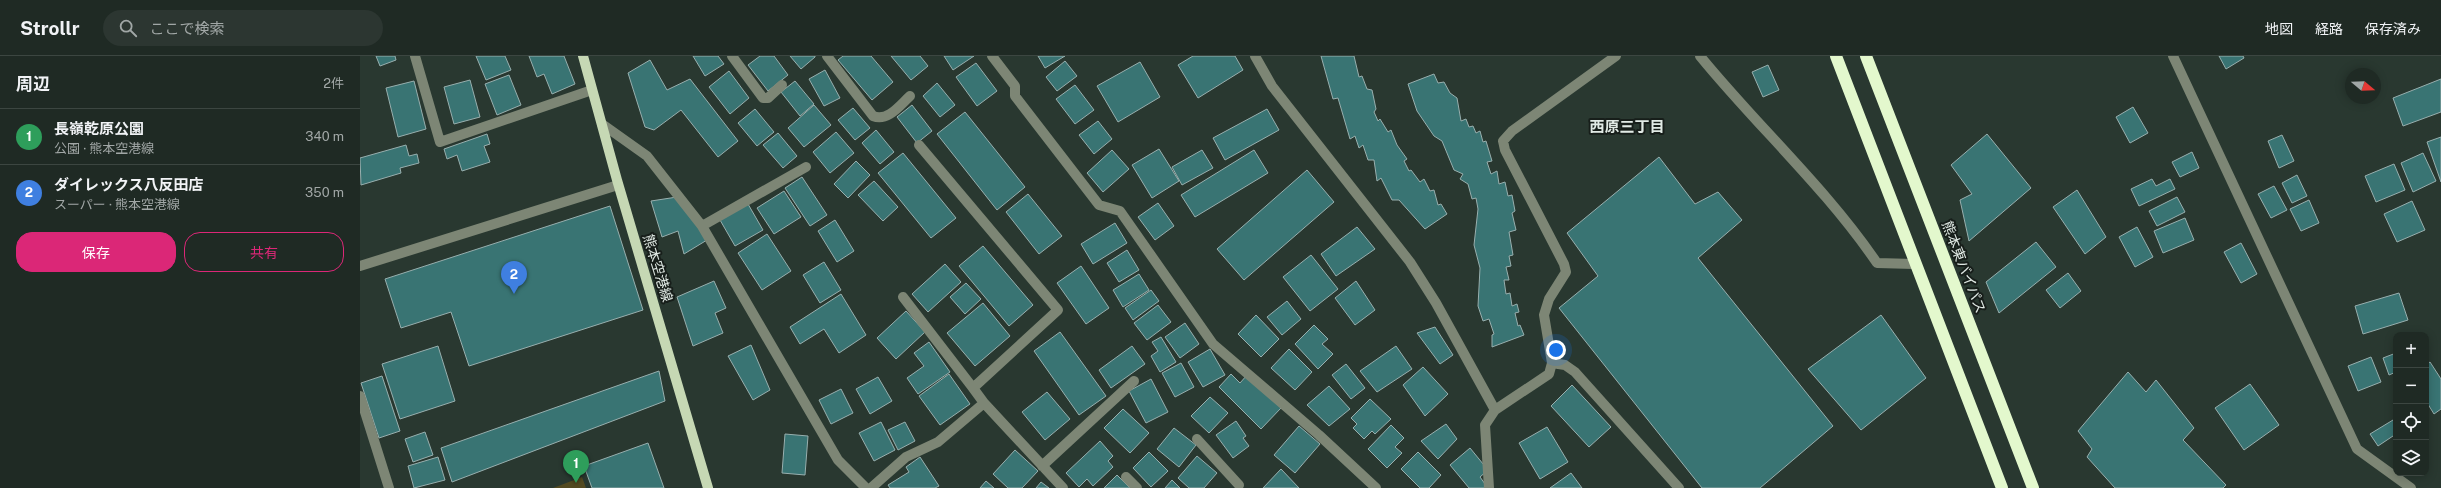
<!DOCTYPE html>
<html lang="ja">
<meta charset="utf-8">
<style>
body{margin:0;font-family:"Public Sans","Noto Sans JP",sans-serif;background:#2c3631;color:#f1f3f6}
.controls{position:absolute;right:12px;bottom:12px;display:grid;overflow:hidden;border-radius:8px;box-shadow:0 2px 10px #0003}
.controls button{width:36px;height:36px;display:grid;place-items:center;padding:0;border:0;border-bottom:1px solid #3c4641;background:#1f2a24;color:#f1f3f6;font:20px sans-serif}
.compass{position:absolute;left:1985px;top:12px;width:36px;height:36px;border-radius:50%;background:#1f2a24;box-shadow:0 2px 10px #0003;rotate:109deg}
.you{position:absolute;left:1196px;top:294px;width:14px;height:14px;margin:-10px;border:3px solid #fff;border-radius:50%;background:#1a73e8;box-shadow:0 0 0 6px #1a73e833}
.badge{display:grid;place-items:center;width:26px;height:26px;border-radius:50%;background:#db2777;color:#fff;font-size:13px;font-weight:700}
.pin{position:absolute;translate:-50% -33px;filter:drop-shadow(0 1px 2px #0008)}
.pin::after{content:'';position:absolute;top:21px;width:14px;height:12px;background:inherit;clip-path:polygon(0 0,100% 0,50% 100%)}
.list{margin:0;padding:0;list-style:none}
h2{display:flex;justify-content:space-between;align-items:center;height:52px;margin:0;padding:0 16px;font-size:17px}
h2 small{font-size:13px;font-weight:400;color:#a1a7a6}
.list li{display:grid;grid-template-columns:26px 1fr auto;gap:12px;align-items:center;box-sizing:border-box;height:56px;padding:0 16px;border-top:1px solid #3c4641}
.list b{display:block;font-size:15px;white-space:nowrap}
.list p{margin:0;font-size:13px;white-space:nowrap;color:#a1a7a6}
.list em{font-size:13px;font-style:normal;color:#a1a7a6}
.actions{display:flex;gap:8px;padding:12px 16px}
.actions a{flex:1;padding:9px 0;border:1px solid #db2777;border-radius:16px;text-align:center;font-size:14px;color:#db2777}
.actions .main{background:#db2777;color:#fff}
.icon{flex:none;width:22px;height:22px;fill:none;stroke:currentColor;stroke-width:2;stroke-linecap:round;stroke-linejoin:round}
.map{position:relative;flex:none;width:2081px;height:432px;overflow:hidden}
header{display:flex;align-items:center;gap:24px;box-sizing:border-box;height:56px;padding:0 20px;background:#1f2a24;border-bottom:1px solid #3c4641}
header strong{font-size:19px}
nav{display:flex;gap:22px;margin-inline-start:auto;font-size:14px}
.search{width:280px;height:36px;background:#2c3631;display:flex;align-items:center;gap:10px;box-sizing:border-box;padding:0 14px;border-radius:22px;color:#a1a7a6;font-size:15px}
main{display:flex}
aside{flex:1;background:#1f2a24}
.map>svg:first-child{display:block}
.green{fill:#534a21}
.building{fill:#397473;stroke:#98afae}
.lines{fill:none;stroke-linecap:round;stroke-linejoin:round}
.minor{stroke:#7d8675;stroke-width:10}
.major{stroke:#c6d8b4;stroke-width:10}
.highway{stroke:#e3f8cd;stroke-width:12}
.labels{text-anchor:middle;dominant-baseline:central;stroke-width:4;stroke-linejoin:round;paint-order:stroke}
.street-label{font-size:14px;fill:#e1eae5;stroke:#171e1a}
.neighbourhood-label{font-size:15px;font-weight:bold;fill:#e1eae5;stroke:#171e1a}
</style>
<header>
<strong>Strollr</strong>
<div class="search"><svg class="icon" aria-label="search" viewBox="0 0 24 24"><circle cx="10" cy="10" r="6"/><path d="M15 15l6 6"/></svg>ここで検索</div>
<nav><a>地図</a><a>経路</a><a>保存済み</a></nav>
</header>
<main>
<aside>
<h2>周辺<small>2件</small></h2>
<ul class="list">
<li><span class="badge" style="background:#2e9e5b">1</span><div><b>長嶺乾原公園</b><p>公園 · 熊本空港線</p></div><em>340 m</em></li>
<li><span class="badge" style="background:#3f7fe0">2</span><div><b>ダイレックス八反田店</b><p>スーパー · 熊本空港線</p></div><em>350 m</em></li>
</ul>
<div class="actions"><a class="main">保存</a><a>共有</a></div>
</aside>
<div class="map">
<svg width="2081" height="432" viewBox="0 0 2081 432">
<rect width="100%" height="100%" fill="#293830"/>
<path class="green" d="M222,421L226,432H193Z"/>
<path class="building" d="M16,0H35L36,4L20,10Z
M116,0H145L151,14L126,24Z
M169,0H204L215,28L192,38L184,18L177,21Z
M333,0H358L364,8L345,20Z
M400,0H414L428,19L408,35L388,9Z
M430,0H455V1L441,13Z
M483,0H511L533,26L512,44L478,4Z
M531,0H560L568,10L551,24Z
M584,0H614L593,14Z
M678,0H705L685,12Z
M833,0H875L883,14L838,42L818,9Z
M961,0H994L999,21L1002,20L1007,33L1012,34L1016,53L1014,56L1018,65L1020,63L1028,76L1031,74L1037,89L1047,103L1044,105L1049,115L1051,114L1060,126L1064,123L1070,135L1074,134L1078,149L1081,148L1087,158L1065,173L1039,144H1032L1021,122L1017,125L1014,104H1008L1003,89L999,92L995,80L990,83L978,42L973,43Z
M1859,0H1883L1884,2L1866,13Z
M290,4L307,34L330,23L378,85L358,101L321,54L294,74L285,71L268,17Z
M705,5L717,20L697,35L686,21Z
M780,6L800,41L758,66L737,30Z
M616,7L637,35L617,50L596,21Z
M1408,9L1419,34L1403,41L1392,16Z
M465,14L480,42L464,50L449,23Z
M369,15L389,42L370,58L349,31Z
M1074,18L1078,27L1084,26L1090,37L1097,42L1101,65L1106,63L1109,71L1113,70L1116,77L1120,75L1123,86L1126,85L1132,105L1127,106L1131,118L1137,115L1139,128L1145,126L1148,140L1152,139L1155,155L1152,157L1156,174L1149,176L1153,199L1149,200L1151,210L1146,211L1149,224H1144L1146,238L1150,237L1152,250L1157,248L1159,256L1155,257L1158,270L1160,269L1164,279L1132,291V279L1134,278L1129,263L1123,265L1118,250L1120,212L1114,189L1118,153L1116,142L1112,143L1108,128L1100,123L1103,118L1094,114L1082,85L1074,80L1057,55L1048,28Z
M149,19L161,49L137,59L125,28Z
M2081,23V56L2043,70L2033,42Z
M110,24L120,61L94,68L84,31Z
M54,25L66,73L38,81L26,32Z
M435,25L454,48L440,60L421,36Z
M577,27L595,49L580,61L563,40Z
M715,29L734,54L715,68L696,43Z
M454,49L471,69L444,91L428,72Z
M552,49L572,75L557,87L537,61Z
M1773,51L1788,77L1770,87L1756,61Z
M493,52L510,72L495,84L478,64Z
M395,53L414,76L397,90L378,67Z
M907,53L919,74L865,104L853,82Z
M605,56L665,131L637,154L577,78Z
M738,65L752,83L734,98L719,79Z
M516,74L534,96L520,108L502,87Z
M476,76L494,97L470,117L453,96Z
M418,77L437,100L423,112L403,89Z
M127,78L130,88L124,90L130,106L102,115L97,99L87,103L84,93Z
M1627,78L1671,132L1609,185L1600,144L1612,138L1591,109Z
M1922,79L1934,105L1919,112L1908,85Z
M2081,81V126L2067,86Z
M46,89L49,100L57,98L59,107L40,112L41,117L1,129L0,102Z
M799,93L819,125L792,142L772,109Z
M752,94L769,113L743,136L727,117Z
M842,94L853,112L822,129L812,111Z
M894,94L908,117L835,161L821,139Z
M1832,96L1839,112L1820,121L1812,106Z
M543,97L596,162L571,182L518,117Z
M2063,97L2076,125L2053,136L2041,107Z
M1299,101L1335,148L1358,136L1382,164L1338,202L1473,370L1400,432H1342L1199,252L1238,220L1207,177Z
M496,105L510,119L488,142L474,128Z
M2034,108L2045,134L2016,146L2005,120Z
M947,114L974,146L884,224L857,193Z
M1937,119L1947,140L1932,147L1922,127Z
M442,121L467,159L450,170L425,132Z
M1792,123L1796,130L1810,123L1815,133L1779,150L1771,133Z
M514,125L538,151L523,165L498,139Z
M1914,130L1927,154L1911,162L1898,138Z
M1717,134L1746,181L1725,198L1693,151Z
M424,135L441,161L414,178L397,152Z
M668,138L702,180L679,198L646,156Z
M317,141L347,184L324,198L318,175L302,181L291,145Z
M1817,141L1825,156L1797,170L1789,155Z
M1949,144L1959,167L1941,175L1930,153Z
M2052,145L2065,174L2037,186L2024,158Z
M798,147L814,170L795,184L778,161Z
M388,148L403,174L375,190L360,164Z
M250,150L283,254L109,310L91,256L41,272L25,223Z
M1825,162L1834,184L1803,197L1794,175Z
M475,164L494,195L477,206L458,175Z
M755,167L767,187L733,208L721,188Z
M997,171L1015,193L976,220L961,198Z
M1777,171L1793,201L1775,211L1759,181Z
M407,178L431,215L402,234L378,197Z
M1676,186L1696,211L1639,257L1626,226Z
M1881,187L1897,218L1881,227L1864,196Z
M623,190L673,249L649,270L599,210Z
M767,194L779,214L759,226L747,207Z
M951,199L978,233L950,255L923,221Z
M464,206L481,234L460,247L443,219Z
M585,208L601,226L568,256L552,238Z
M721,210L749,252L726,268L697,227Z
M1708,217L1721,235L1700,252L1686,234Z
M779,218L789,234L763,251L753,234Z
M354,225L366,252L355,257L363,277L333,290L317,241Z
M996,225L1015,254L995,269L975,242Z
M606,227L621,243L605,258L590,241Z
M791,234L799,245L773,264L765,252Z
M2039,237L2048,264L2003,278L1995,250Z
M481,238L506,279L479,297L464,273L440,288L430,271Z
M927,245L941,263L922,279L907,261Z
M623,247L650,280L615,310L587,277Z
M798,249L811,266L787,284L774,267Z
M546,255L565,276L536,303L517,282Z
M896,259L919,283L901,301L878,278Z
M1521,259L1566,322L1501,374L1448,313Z
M825,267L839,288L820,302L805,281Z
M954,269L968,283L962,288L973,298L958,313L935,288Z
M1075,271L1093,299L1080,308L1057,277Z
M700,276L746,340L719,359L674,295Z
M801,281L816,306L800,316L791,300L798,295L792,286Z
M569,286L590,316L558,338L547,322L564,310L554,297Z
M391,289L410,334L393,344L368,300Z
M78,290L95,345L40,363L22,308Z
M772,290L785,308L751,332L739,314Z
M1036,290L1052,313L1017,336L1000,315Z
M850,293L865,319L843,331L828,306Z
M929,293L952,316L935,334L911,312Z
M2036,297V316L2029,319L2023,302Z
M2011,301L2021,326L1998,335L1988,310Z
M2070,306L2081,323V353L2074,358L2066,345V309Z
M821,307L834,331L815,341L802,317Z
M986,308L1005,332L991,343L972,319Z
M1063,311L1088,338L1065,360L1043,329Z
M299,315L305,345L92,426L81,392Z
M1768,316L1786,336L1796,324L1834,372L1823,384L1866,429L1863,432H1755L1727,401L1732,393L1718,375Z
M589,318L610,348L580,369L559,340Z
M871,318L880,327L887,319L921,352L901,373L859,331Z
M22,320L40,375L19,382L1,327Z
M518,321L532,345L510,358L496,333Z
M791,323L808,356L786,367L769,335Z
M1890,328L1919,369L1884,394L1855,352Z
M1212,329L1251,371L1229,391L1191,350Z
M969,330L990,353L969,370L947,349Z
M481,333L493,357L471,368L459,344Z
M687,336L710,363L685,384L662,356Z
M850,341L868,357L849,377L831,360Z
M1010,343L1031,363L1015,378L1012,375L1004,383L993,372L997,368L991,362Z
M763,353L789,377L770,397L744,372Z
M2033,364L2036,369V378L2018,390L2010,378Z
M876,365L886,380L883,382L889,390L873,402L856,379Z
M521,366L535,394L514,405L499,377Z
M545,366L555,385L538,394L528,374Z
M1086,368L1097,383L1078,403L1061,385Z
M1031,369L1044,382L1035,391L1042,397L1027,412L1008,393Z
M939,370L960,388L935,417L914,399Z
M1187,371L1208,406L1180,423L1159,387Z
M814,372L836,389L819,411L797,393Z
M65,376L73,399L53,406L45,383Z
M425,378L448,380L445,419L422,417Z
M740,385L753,400L748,405L753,411L733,430L727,423L719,431L706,417Z
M288,387L304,432H232L224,410Z
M1110,392L1128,414L1120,421L1128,432H1109L1090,409Z
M655,394L678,415L662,432H648L633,418Z
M789,396L808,415L791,431L773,412Z
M1058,396L1081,419L1069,432H1060L1041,413Z
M837,400L857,417L844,432H829L818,422Z
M78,401L85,424L54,432L48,410Z
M560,401L579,430L575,432H530L528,429L549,416L546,411Z
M921,413L939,432H903Z
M1211,417L1222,432H1190Z
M757,419L770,432H744Z
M812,424L820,432H805Z
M626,425L634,432H620Z
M681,426L689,432H676Z"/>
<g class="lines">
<path class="minor" d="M55,0L80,86L232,34
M372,0L403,42H408L422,29
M467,0L513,60C528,66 540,49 550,40
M632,0L655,30V40L739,149L760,155L853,288L959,379L1016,432
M895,0L912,30L1050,206L1076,247L1135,354
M1340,0C1398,71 1465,131 1517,207L1554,208
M1813,0L1997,393L2051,432
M242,68L287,100L342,170L478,404L506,432
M559,89L698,254L613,332L624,347L703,432
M342,170L446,111
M0,210L258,129
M543,241L613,332
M1192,307L1205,309L1215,316L1319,432
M0,340L29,432
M837,383L879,429
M682,410L774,325
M766,421L777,432
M511,432L546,401L578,386L624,347
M1129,432L1125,369L1135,354L1189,318L1192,307L1184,259L1189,243L1206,216L1204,208L1145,94L1143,85L1152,75L1256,0"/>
<path class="major" d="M223,0L257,124L348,432"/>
<path class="highway" d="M1476,0L1642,432
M1506,0L1673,432"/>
</g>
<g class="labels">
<g class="street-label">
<text transform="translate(1604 211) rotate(69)">熊本東バイパス</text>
<text transform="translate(298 212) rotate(73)">熊本空港線</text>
</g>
<g class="neighbourhood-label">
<text x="1267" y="70">西原三丁目</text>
</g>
</g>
</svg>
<div class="controls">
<button>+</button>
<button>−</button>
<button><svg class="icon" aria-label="locate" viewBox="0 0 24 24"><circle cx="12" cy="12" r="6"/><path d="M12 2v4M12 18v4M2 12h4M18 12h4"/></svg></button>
<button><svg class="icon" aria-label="layers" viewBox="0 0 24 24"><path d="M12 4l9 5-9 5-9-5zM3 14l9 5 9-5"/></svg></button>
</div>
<svg class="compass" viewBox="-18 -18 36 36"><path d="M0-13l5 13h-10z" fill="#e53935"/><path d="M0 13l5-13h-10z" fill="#a1a7a6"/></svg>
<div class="you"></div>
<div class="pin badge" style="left:216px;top:427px;background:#2e9e5b">1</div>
<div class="pin badge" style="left:154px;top:238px;background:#3f7fe0">2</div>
</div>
</main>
